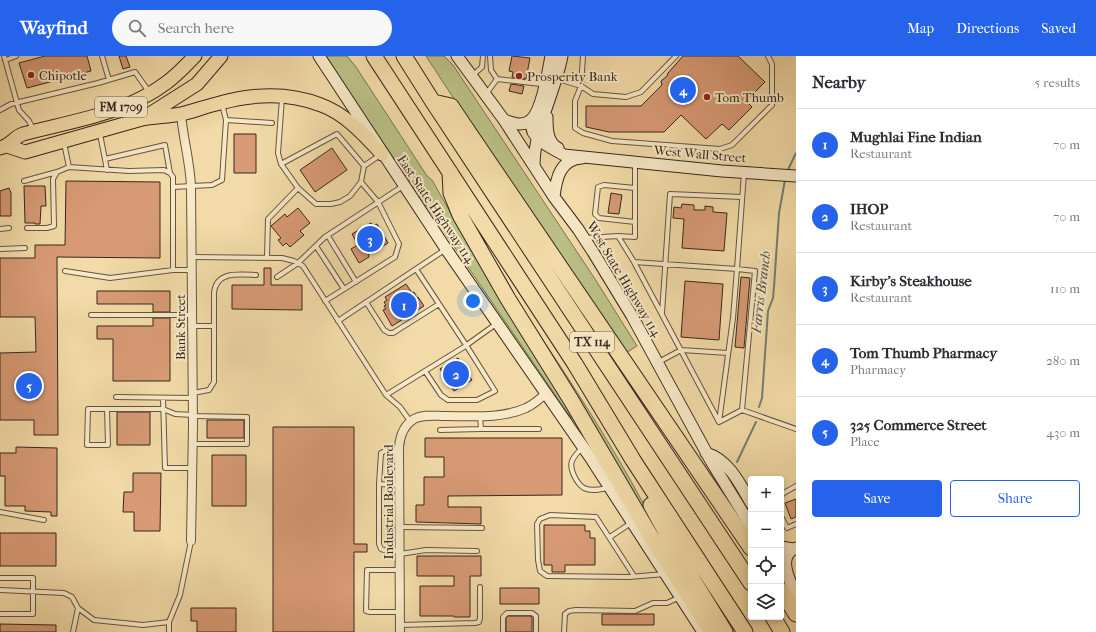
<!DOCTYPE html>
<meta charset="utf-8">
<style>
body{margin:0;font-family:"IM FELL French Canon",serif;background:#f7f7f7;color:#2b2b33}
.controls{position:absolute;right:12px;bottom:12px;display:grid;overflow:hidden;border-radius:4px;box-shadow:0 2px 6px #0003}
.controls button{width:36px;height:36px;display:grid;place-items:center;padding:0;border:0;border-bottom:1px solid #e1e1e2;background:#fff;color:#2b2b33;font:20px sans-serif}
.you{position:absolute;left:473px;top:245px;width:14px;height:14px;margin:-10px;border:3px solid #fff;border-radius:50%;background:#1a73e8;box-shadow:0 0 0 6px #1a73e833}
.badge{display:grid;place-items:center;width:26px;height:26px;border-radius:50%;background:#2563eb;color:#fff;font-size:13px;font-weight:700}
.pin{position:absolute;translate:-50% -50%;border:2px solid #fff;box-shadow:0 1px 4px #0006}
.list{margin:0;padding:0;list-style:none}
h2{display:flex;justify-content:space-between;align-items:center;height:52px;margin:0;padding:0 16px;font-size:17px}
h2 small{font-size:13px;font-weight:400;color:#7c7c81}
.list li{display:grid;grid-template-columns:26px 1fr auto;gap:12px;align-items:center;box-sizing:border-box;height:72px;padding:0 16px;border-top:1px solid #e1e1e2}
.list b{display:block;font-size:15px;white-space:nowrap}
.list p{margin:0;font-size:13px;white-space:nowrap;color:#7c7c81}
.list em{font-size:13px;font-style:normal;color:#7c7c81}
.actions{display:flex;gap:8px;padding:12px 16px}
.actions a{flex:1;padding:9px 0;border:1px solid #2563eb;border-radius:4px;text-align:center;font-size:14px;color:#2563eb}
.actions .main{background:#2563eb;color:#fff}
.icon{flex:none;width:22px;height:22px;fill:none;stroke:currentColor;stroke-width:2;stroke-linecap:round;stroke-linejoin:round}
.map{position:relative;flex:none;width:796px;height:576px;overflow:hidden}
header{display:flex;align-items:center;gap:24px;box-sizing:border-box;height:56px;padding:0 20px;background:#2563eb;color:#fff}
header strong{font-size:19px}
nav{display:flex;gap:22px;margin-inline-start:auto;font-size:14px}
.search{width:280px;height:36px;background:#f7f7f7;display:flex;align-items:center;gap:10px;box-sizing:border-box;padding:0 14px;border-radius:22px;color:#7c7c81;font-size:15px}
main{display:flex}
aside{flex:1;background:#fff}
.map>svg:first-child{display:block}
.green{fill:#bbc087;stroke:#797452}
.lines{fill:none;stroke-linecap:round;stroke-linejoin:round}
.stream{stroke:#738071;stroke-width:2}
.building{fill:#d89b76;stroke:#37271d}
.lane-casing{stroke:#665440;stroke-width:6}
.street-casing{stroke:#665440;stroke-width:10}
.secondary-casing{stroke:#37271d;stroke-width:13}
.primary-casing{stroke:#37271d;stroke-width:15}
.highway-casing{stroke:#37271d;stroke-width:17}
.lane{stroke:#f7e8c6;stroke-width:4}
.street{stroke:#f7e8c6;stroke-width:8}
.secondary{stroke:#f7e8c6;stroke-width:11}
.primary{stroke:#f2dba8;stroke-width:13}
.highway{stroke:#f2dba8;stroke-width:15}
.poi-dot{fill:#8f2418;stroke:#f7e8c6;stroke-width:1.5}
.labels{text-anchor:middle;dominant-baseline:central;stroke-width:4;stroke-linejoin:round;paint-order:stroke}
.shield{fill:#f7e8c6;stroke:#716150;stroke-width:1}
.shield-label{font-size:12px;font-weight:bold;fill:#37271d}
.poi-label{font-size:13px;fill:#37271d;stroke:#f7e8c6;text-anchor:start}
.street-label{font-size:13px;fill:#37271d;stroke:#f7e8c6}
.water-label{font-size:14px;font-style:italic;fill:#504c40;stroke:#f7e8c6}
</style>
<header>
<strong>Wayfind</strong>
<div class="search"><svg class="icon" aria-label="search" viewBox="0 0 24 24"><circle cx="10" cy="10" r="6"/><path d="M15 15l6 6"/></svg>Search here</div>
<nav><a>Map</a><a>Directions</a><a>Saved</a></nav>
</header>
<main>
<div class="map">
<svg width="796" height="576" viewBox="0 0 796 576">
<rect width="100%" height="100%" fill="#f2dba8"/>
<filter id="stains"><feTurbulence type="fractalNoise" baseFrequency=".005" numOctaves="4"/><feColorMatrix values="0 0 0 0 .2 0 0 0 0 .09 0 0 0 0 .02 0 0 0 .5 -.17"/></filter>
<radialGradient id="worn" r=".72"><stop offset=".6" stop-color="#630" stop-opacity="0"/><stop offset="1" stop-color="#630" stop-opacity=".3"/></radialGradient>
<path class="green" d="M324,0H347L356,11L427,120L432,124L476,202L522,280L574,360L571,362Z
M426,0H444L453,9L595,223L637,290L626,297L499,112Z
M517,244C574,332 634,418 676,515Z"/>
<g class="lines">
<path class="stream" d="M787,116L796,97
M759,351L762,342L768,255L773,242L774,231L779,157L785,124
M737,406L756,366"/>
</g>
<path class="building" d="M45,0H87L91,15L27,32L19,7Z
M119,0H126L130,11L123,13Z
M512,0L530,2L526,23L512,21L513,16L509,15Z
M683,0H738L765,26L746,45L752,51L729,74L722,68L706,83L681,59L664,76H609L586,71V50H641L662,29L661,25L667,20L668,17Z
M511,28L524,30L522,38L509,35Z
M234,78H256V117H234Z
M332,92L347,114L315,136L300,114Z
M66,125L160,126V202L57,201L58,379H34V364H0V297L36,296L35,261H0V202H35V189H65Z
M24,130H45L46,150H41L40,168H35V167H25Z
M9,132L11,137V160H0V135Z
M611,137L622,139L619,158L608,157Z
M682,148L694,149V154H705V150L713,151V156L727,157L724,195L682,192L684,163L673,162L674,151L681,152Z
M298,152L310,167L300,175L304,179L290,191L286,187L283,190L278,184L281,182L271,170L285,158L287,161Z
M371,167L373,170L377,168L388,187L368,199L369,201L359,207L351,193L358,189L352,178Z
M264,212H271V229H302V254L232,253V229H264Z
M741,221L750,222L744,292L735,291Z
M685,225L723,228L719,284L681,281Z
M406,228L412,237L414,236L417,242L418,241L424,250L392,270L383,254L386,253L384,250L386,249L384,246L387,244L385,241Z
M97,235H170V256H153V248H97Z
M153,262H170V325H113V283H97V270H153Z
M458,302L472,324L454,335L440,313Z
M117,356H150V389H117Z
M207,364H244V382H207Z
M273,371H354V488H367V496H354V576H273Z
M425,382H562V439L448,440V451H481V468L416,466V449H424V421H444V401H425Z
M16,391L57,392V460H51V456L25,455V450H5V420H0V397H16Z
M212,399H246V450H212Z
M133,417H161L160,475H134V456H123L124,436H133Z
M796,443V461L791,463L785,447Z
M544,469H585V475H590V482H595V509H565V516H552V509H544Z
M0,477H56V510H0Z
M417,500H481V520H470V561H454V560H420V530H454V520H417Z
M500,532H539V548H500Z
M191,552H236V576H197V565H191Z
M602,558H654V569H602Z
M508,560H531L532,562V576H506V562Z
M0,568L56,569V576H0Z"/>
<g class="lines">
<defs>
<path id="lane" d="M4,0L19,54L29,65L33,73
M102,0L109,24
M583,0L581,30L575,45V72L583,77L612,85L720,93L732,89L772,49V8L768,0
M6,4L16,0
M473,19L482,11L483,0
M497,23L541,28L543,25
M558,23L581,30L593,38L626,41L641,36L676,0
M486,38L497,23L491,14L490,0
M0,54L11,48L98,27L135,16L150,37
M226,64L272,67
M100,78L107,114
M64,87L69,111L129,115L164,114L170,117L173,121V214
M105,103L165,89L170,117
M635,107V181L618,180L634,206L737,213L733,262L719,366
M281,108L337,78L364,110L380,99
M744,117L737,213L755,215L742,354L796,373
M24,125L57,116
M361,126L364,110
M173,131L212,129L222,124L226,64L222,48
M298,132L316,148H331L340,146L350,140L361,126L378,146L399,188L395,201L325,245
M635,132L604,129L598,131L595,158L599,162L635,166
M27,172H47L54,170L53,123L57,116L69,111
M0,173L9,172
M328,180L356,226
M586,182L618,180
M316,190L344,233
M0,193L25,192
M192,201L282,202L294,205L303,210L386,339L400,351L410,365
M267,201L268,163L298,132L281,108L278,97L282,42
M634,206L719,366L742,354
M416,213L466,289L495,335L477,344H448L441,339L425,315
M65,215L110,222L173,214H192
M277,221L298,207L325,181L403,130
M366,246L384,274L389,277H393L439,248
M662,257L670,138L742,141
M91,259H192
M338,265L446,193
M192,270H214V237C216,215 238,218 256,219
M657,307L681,294L728,297
M193,337L209,334L214,326V270
M386,339L464,291L496,268
M116,341L193,342
M163,342L165,412H192
M107,353H88L87,389H108L107,353H163L175,358L193,359
M481,373H539
M440,374L481,373L480,360
M192,388H247V361L193,360
M582,392C578,396 574,400 572,405C569,413 577,428 584,432C592,436 601,433 609,432
M399,395H385L381,397L379,428V488L381,493L384,494L399,495
M379,428L399,429
M781,441L782,438L796,430
M0,456L44,464
M781,460L787,472L796,468
M400,471L482,472
M610,481L631,467
M400,498L426,494L477,495
M400,514H367L366,555L370,556H400
M634,520L596,461L550,459L540,463L537,468L538,504L540,515L547,520L629,521L665,518
M0,522H33V558H0
M0,534L64,537L72,541L78,552L94,564L143,569L169,566L180,539L191,485
M400,569L475,567L479,566L480,562V531
M73,576L78,552
M169,576V566
M503,576V561L507,557H532L536,560V576
M564,576L565,558L569,555L576,554L635,555L653,547H667L680,541"/>
<path id="street" d="M181,58C183,82 190,106 191,130L193,369L191,485
M400,576L399,391C400,380 404,369 414,363C423,358 435,360 445,360C471,360 502,363 526,352C534,348 540,343 546,337"/>
<path id="secondary" d="M319,0L446,193L590,401L703,576
M457,0L504,64L554,141L578,173L593,196L632,260L711,405L751,470
M547,61C547,73 547,86 558,92
M504,64C512,67 520,70 528,66C542,59 548,15 551,0
M532,64C532,68 531,72 533,76C539,87 554,93 564,99L722,115L796,120
M534,110C534,72 555,37 562,0
M554,141C556,123 560,103 582,102
M706,397C729,404 740,428 751,447
M781,491L793,493
M795,538C790,524 776,500 796,492"/>
<path id="primary" d="M142,63C155,61 169,60 181,58C194,55 207,50 220,47C253,38 288,36 321,49C346,58 365,80 382,98
M7,90L25,96L142,63L197,28L221,0
M0,92C10,90 14,81 23,78C72,65 125,58 166,27C177,19 186,9 195,0"/>
<path id="highway" d="M374,0L575,308L633,404L745,576
M404,0L433,46L751,527
M433,46L451,50L461,65L751,492
M450,116L451,137L460,159L508,243L571,344L650,479L712,576
M651,449L685,511L725,576
M781,534L796,558
M773,561L782,576"/>
</defs>
<use href="#lane" class="lane-casing"/>
<use href="#street" class="street-casing"/>
<use href="#secondary" class="secondary-casing"/>
<use href="#primary" class="primary-casing"/>
<use href="#highway" class="highway-casing"/>
<use href="#lane" class="lane"/>
<use href="#street" class="street"/>
<use href="#secondary" class="secondary"/>
<use href="#primary" class="primary"/>
<use href="#highway" class="highway"/>
</g>
<g class="poi-dot">
<circle cx="31" cy="19" r="4"/>
<circle cx="519" cy="20" r="4"/>
<circle cx="707" cy="41" r="4"/>
</g>
<g class="labels">
<g class="shield">
<rect x="95" y="41" width="52" height="20" rx="3"/>
<rect x="570" y="276" width="44" height="20" rx="3"/>
</g>
<g class="shield-label">
<text x="121" y="51">FM 1709</text>
<text x="592" y="286">TX 114</text>
</g>
<g class="poi-label">
<text x="39" y="19">Chipotle</text>
<text x="527" y="20">Prosperity Bank</text>
<text x="715" y="41">Tom Thumb</text>
</g>
<g class="street-label">
<text transform="translate(700 98) rotate(5)">West Wall Street</text>
<text transform="translate(436 153) rotate(56)">East State Highway 114</text>
<text transform="translate(624 223) rotate(59)">West State Highway 114</text>
<text transform="translate(180 271) rotate(-90)">Bank Street</text>
<text transform="translate(388 446) rotate(-90)">Industrial Boulevard</text>
</g>
<g class="water-label">
<text transform="translate(761 236) rotate(-83)">Farris Branch</text>
</g>
</g>
<rect width="100%" height="100%" filter="url(#stains)"/>
<rect width="100%" height="100%" fill="url(#worn)"/>
</svg>
<div class="controls">
<button>+</button>
<button>−</button>
<button><svg class="icon" aria-label="locate" viewBox="0 0 24 24"><circle cx="12" cy="12" r="6"/><path d="M12 2v4M12 18v4M2 12h4M18 12h4"/></svg></button>
<button><svg class="icon" aria-label="layers" viewBox="0 0 24 24"><path d="M12 4l9 5-9 5-9-5zM3 14l9 5 9-5"/></svg></button>
</div>
<div class="you"></div>
<div class="pin badge" style="left:404px;top:249px">1</div>
<div class="pin badge" style="left:456px;top:318px">2</div>
<div class="pin badge" style="left:370px;top:183px">3</div>
<div class="pin badge" style="left:683px;top:34px">4</div>
<div class="pin badge" style="left:29px;top:330px">5</div>
</div>
<aside>
<h2>Nearby<small>5 results</small></h2>
<ul class="list">
<li><span class="badge">1</span><div><b>Mughlai Fine Indian</b><p>Restaurant</p></div><em>70 m</em></li>
<li><span class="badge">2</span><div><b>IHOP</b><p>Restaurant</p></div><em>70 m</em></li>
<li><span class="badge">3</span><div><b>Kirby's Steakhouse</b><p>Restaurant</p></div><em>110 m</em></li>
<li><span class="badge">4</span><div><b>Tom Thumb Pharmacy</b><p>Pharmacy</p></div><em>280 m</em></li>
<li><span class="badge">5</span><div><b>325 Commerce Street</b><p>Place</p></div><em>430 m</em></li>
</ul>
<div class="actions"><a class="main">Save</a><a>Share</a></div>
</aside>
</main>
